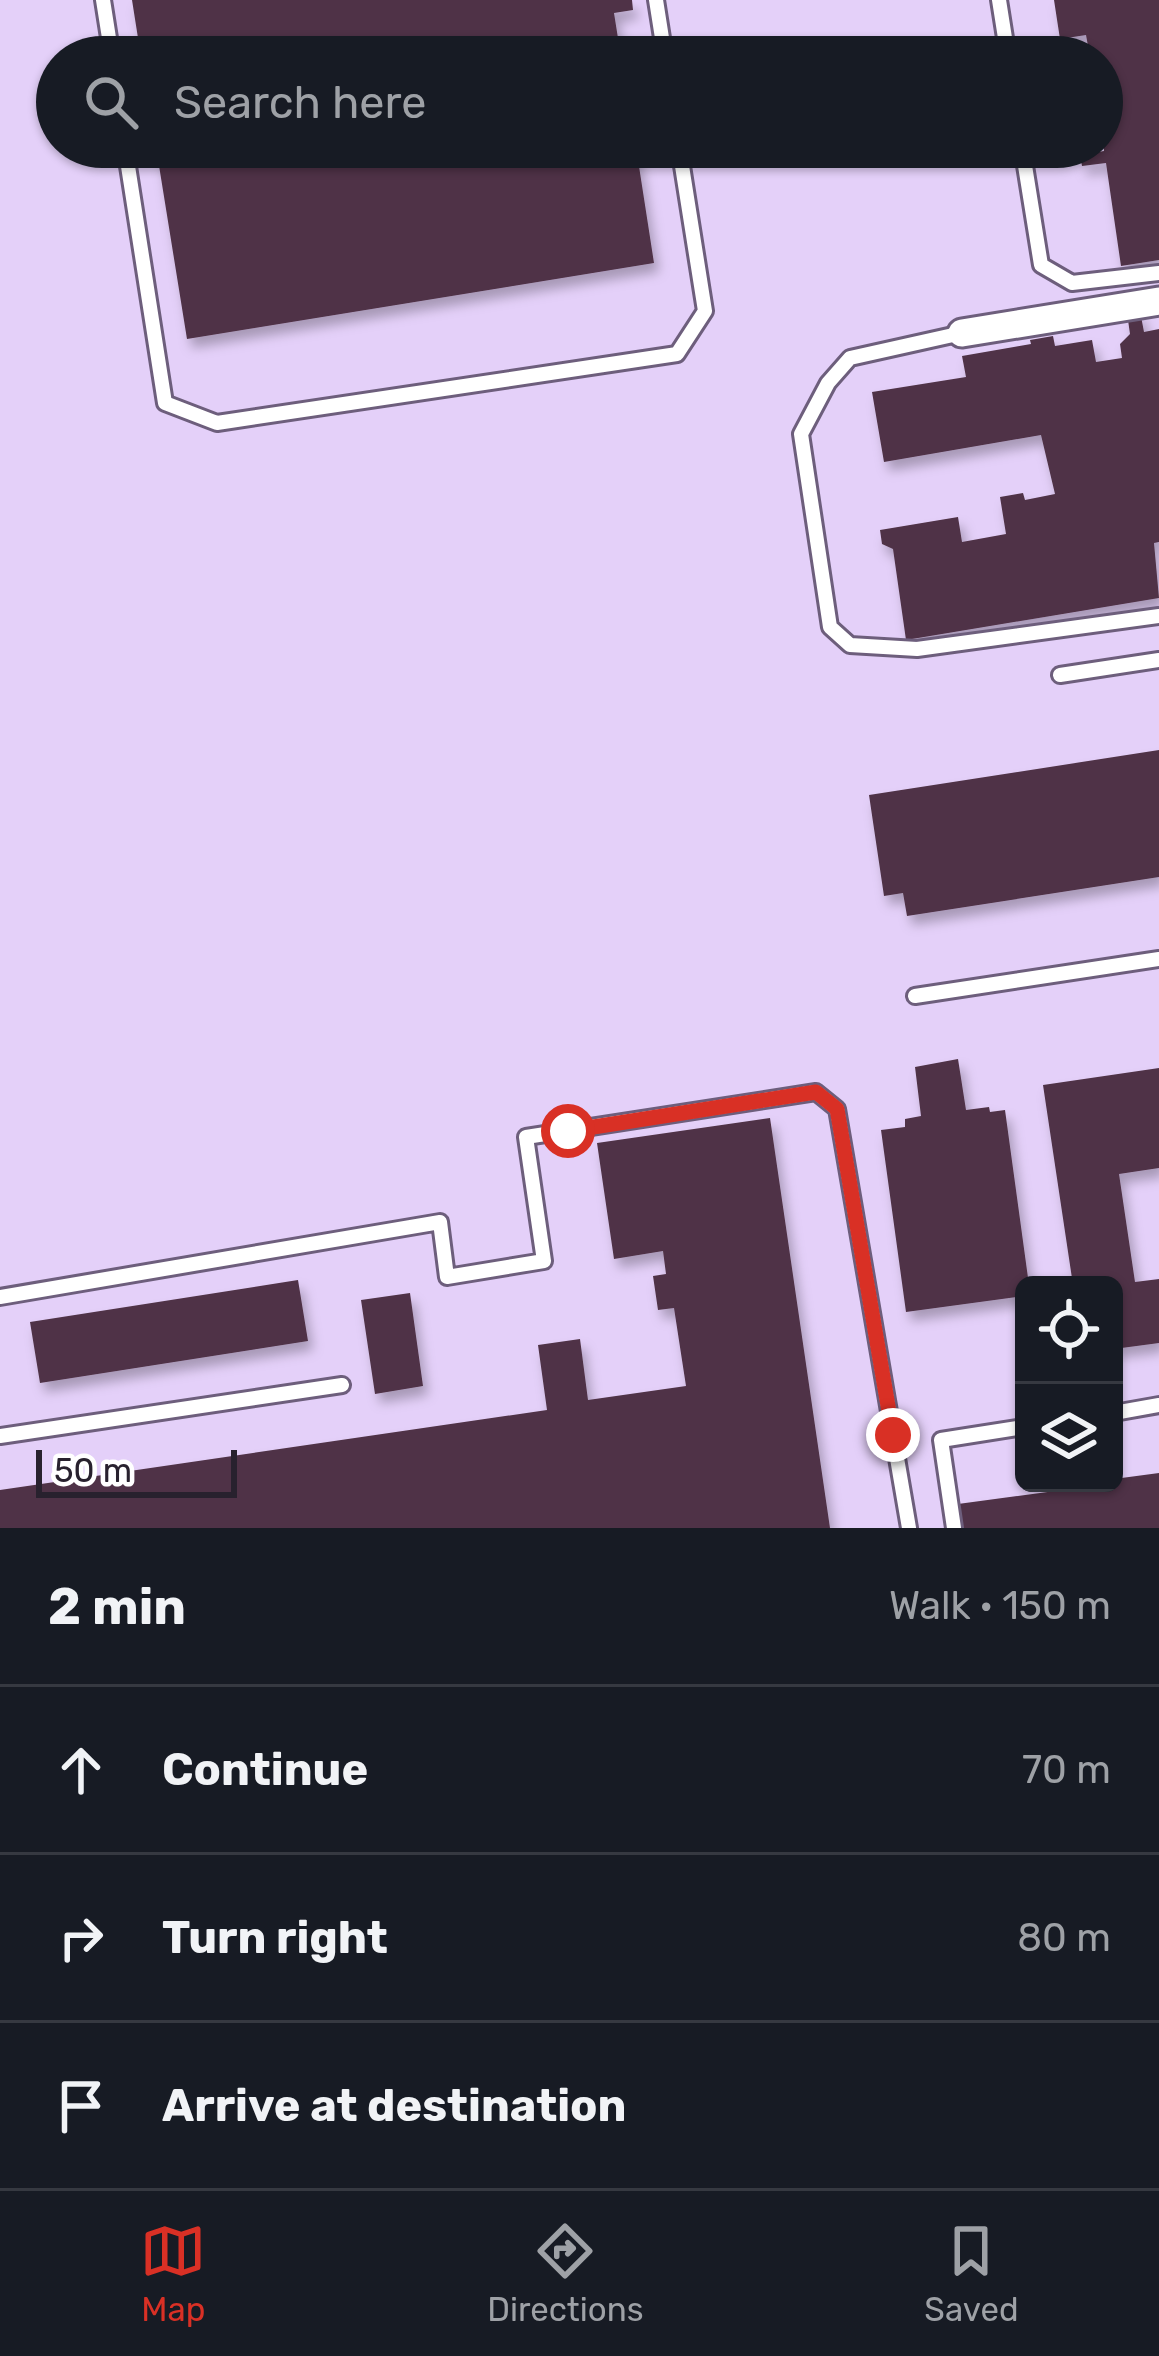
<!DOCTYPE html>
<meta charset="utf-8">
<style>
body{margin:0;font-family:Rubik,sans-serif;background:#242831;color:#f1f3f6}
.controls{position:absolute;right:36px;bottom:36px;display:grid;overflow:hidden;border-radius:18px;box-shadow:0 3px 9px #0004}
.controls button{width:108px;height:108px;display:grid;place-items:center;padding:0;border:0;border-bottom:3px solid #363941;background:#171b24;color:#f1f3f6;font:60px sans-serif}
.scale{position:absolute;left:36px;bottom:30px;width:201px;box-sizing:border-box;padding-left:12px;border:6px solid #28212e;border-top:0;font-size:33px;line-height:42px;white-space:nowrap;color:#28212e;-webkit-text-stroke:9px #fff;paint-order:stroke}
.stop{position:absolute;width:36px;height:36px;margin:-27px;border:9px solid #d93025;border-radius:50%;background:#fff}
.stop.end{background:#d93025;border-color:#fff;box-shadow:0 3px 12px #0008}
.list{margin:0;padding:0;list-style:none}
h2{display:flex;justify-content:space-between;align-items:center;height:156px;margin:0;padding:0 48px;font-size:51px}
h2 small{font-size:39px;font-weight:400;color:#9ea1a6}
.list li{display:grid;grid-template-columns:78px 1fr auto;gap:36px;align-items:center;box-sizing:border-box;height:168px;padding:0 48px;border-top:3px solid #363941}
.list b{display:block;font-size:45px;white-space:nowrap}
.list em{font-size:39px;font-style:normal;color:#9ea1a6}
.icon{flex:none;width:66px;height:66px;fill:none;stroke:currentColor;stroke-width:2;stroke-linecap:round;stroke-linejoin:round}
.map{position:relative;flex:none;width:1159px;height:1528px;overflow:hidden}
.search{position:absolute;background:#171b24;box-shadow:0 3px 9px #0004;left:36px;right:36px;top:36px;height:132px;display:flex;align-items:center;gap:30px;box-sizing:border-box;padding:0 42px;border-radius:66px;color:#9ea1a6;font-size:45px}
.sheet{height:660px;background:#171b24}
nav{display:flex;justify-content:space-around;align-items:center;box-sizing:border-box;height:168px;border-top:3px solid #363941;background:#171b24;font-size:33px;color:#9ea1a6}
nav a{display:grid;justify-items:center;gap:6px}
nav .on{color:#d93025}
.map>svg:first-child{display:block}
.built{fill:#e4d0f9;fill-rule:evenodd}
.building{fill:#4f3346;filter:url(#shadow)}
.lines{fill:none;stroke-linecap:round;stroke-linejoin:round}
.lane-casing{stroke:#6d5e7c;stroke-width:20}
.street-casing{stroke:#6d5e7c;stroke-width:33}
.lane{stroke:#fff;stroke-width:14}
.street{stroke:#fff;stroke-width:27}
.route{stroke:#d93025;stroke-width:15}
</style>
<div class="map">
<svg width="1159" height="1528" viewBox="0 0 1159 1528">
<defs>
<filter id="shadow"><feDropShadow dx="5" dy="9" stdDeviation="6" flood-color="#0004"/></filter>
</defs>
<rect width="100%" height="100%" fill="#eddcff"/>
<path class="built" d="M0,0H1159V1528H0ZM57,57H1102V147H57ZM1024,1285H1114V1483H1024Z"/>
<path class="building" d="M132,0H632L633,10L614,13L621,57H141Z
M1054,0H1159V260L1121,266L1106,163L1082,166L1080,155L1104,151L1102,57H1090L1086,35L1060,39Z
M156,147H636L654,263L187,339Z
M1140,311L1144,332L1159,329V542L1154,543L1159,598L906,640L893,549L882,544L880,530L958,517L962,542L1006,534L1000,497L1023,493L1025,500L1055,494L1041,435L884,462L872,392L966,377L962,356L1031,344L1030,340L1053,336L1055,346L1092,340L1096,362L1122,358L1120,344L1130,334L1127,313Z
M1159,750V877L907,916L903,893L884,896L869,795Z
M958,1059L966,1110L989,1107L990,1112L1005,1110L1029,1285H1024V1296L906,1312L881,1130L905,1127V1119L921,1116L915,1067Z
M1159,1068V1168L1119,1174L1135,1282L1159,1279V1343L1114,1349V1285H1073L1043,1085Z
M770,1118L830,1528H0V1490L547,1410L538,1345L580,1339L588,1400L686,1386L674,1308L658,1310L653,1276L666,1274L663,1251L614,1259L597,1143Z
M298,1280L308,1341L40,1383L30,1322Z
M410,1293L423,1386L375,1394L361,1300Z
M1159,1473V1528H962L958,1504L1114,1483V1479Z"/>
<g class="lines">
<defs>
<path id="lane" d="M103,0L112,57
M656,0L665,57
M999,0L1008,57
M125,147L165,403L217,423L677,354L705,311L679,147
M1022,147L1041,265L1072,283L1159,273
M962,333L850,358L828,383L801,434L830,627L850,645L917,649L1159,616
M1060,675L1159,660
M915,996L1159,959
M0,1297L440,1222L447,1277L544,1261L526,1137L816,1092L837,1109L909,1528
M1114,1413L1159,1405
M0,1436L342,1385
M954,1528L941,1440L1024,1427"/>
<path id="street" d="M962,333L1159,301"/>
</defs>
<use href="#lane" class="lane-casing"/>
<use href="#street" class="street-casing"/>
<use href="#lane" class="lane"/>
<use href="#street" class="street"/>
</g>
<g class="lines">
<path class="route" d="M568,1131L816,1092L837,1109L893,1435"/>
</g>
</svg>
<div class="controls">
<button><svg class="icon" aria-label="locate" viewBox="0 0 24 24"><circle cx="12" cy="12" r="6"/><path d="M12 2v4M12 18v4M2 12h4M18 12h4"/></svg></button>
<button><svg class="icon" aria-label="layers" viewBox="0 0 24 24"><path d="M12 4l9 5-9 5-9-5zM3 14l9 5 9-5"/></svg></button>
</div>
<div class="scale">50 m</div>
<div class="stop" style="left:568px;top:1131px"></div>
<div class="stop end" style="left:893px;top:1435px"></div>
<div class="search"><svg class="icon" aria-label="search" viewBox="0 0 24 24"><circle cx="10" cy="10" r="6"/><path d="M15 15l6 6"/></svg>Search here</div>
</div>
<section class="sheet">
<h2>2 min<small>Walk · 150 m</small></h2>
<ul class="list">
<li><svg class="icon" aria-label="ahead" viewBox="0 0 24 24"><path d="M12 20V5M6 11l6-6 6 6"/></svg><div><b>Continue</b></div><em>70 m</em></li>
<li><svg class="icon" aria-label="right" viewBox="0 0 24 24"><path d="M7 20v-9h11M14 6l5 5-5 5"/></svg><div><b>Turn right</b></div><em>80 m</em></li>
<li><svg class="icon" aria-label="arrive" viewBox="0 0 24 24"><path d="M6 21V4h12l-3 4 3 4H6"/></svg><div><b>Arrive at destination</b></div></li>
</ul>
</section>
<nav>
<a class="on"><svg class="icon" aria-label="map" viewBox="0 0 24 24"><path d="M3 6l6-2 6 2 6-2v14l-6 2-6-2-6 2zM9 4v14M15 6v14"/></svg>Map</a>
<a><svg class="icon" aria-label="directions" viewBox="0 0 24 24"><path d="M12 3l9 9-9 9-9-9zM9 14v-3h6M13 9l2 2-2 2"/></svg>Directions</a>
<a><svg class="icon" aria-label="saved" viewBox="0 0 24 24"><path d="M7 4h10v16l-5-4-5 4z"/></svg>Saved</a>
</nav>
